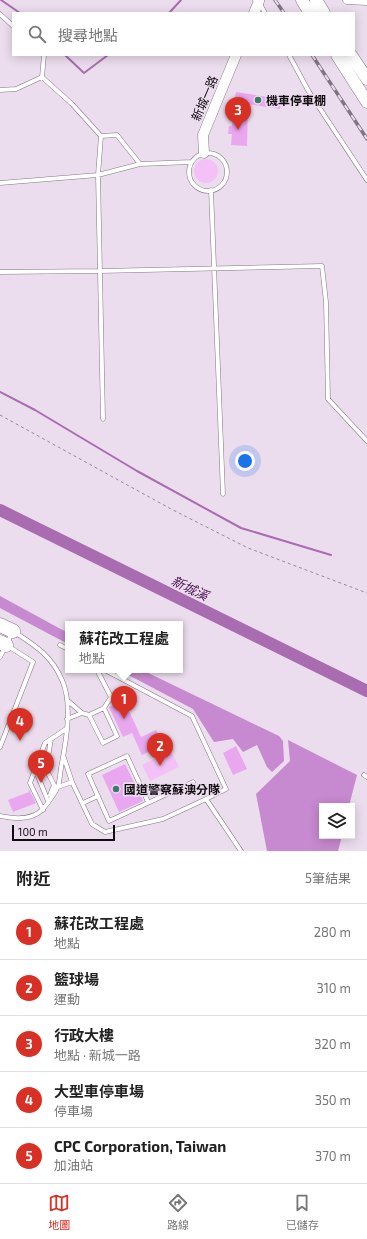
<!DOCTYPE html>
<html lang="zh-TW">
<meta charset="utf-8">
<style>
body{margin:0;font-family:"Exo 2","Noto Sans TC",sans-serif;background:#f6f6f6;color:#222}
.controls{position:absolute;right:12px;bottom:12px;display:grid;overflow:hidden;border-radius:0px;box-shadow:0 2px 10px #0003}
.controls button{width:36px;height:36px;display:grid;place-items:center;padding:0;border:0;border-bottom:1px solid #e0e0e0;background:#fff;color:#222;font:20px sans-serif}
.scale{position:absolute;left:12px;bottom:10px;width:103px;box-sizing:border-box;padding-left:4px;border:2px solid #100b10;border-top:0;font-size:11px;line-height:14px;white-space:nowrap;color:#100b10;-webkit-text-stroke:3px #ecddee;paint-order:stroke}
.you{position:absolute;left:245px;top:461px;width:14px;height:14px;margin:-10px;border:3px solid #fff;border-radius:50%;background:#1a73e8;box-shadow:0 0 0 6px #1a73e833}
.badge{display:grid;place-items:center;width:26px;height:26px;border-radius:50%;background:#d93025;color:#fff;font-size:13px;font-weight:700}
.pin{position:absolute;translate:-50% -33px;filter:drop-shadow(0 1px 2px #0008)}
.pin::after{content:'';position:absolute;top:21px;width:14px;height:12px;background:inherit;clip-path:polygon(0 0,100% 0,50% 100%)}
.popup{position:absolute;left:65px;top:621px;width:118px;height:52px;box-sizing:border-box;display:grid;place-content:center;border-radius:0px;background:#fff;filter:drop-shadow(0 1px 3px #0005);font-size:13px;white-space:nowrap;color:#767676}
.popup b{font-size:15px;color:#222}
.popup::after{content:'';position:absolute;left:50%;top:100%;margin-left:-8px;border:8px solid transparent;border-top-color:#fff}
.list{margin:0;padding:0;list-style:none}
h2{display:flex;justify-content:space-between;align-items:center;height:52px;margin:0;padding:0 16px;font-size:17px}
h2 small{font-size:13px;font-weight:400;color:#767676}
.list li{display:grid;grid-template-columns:26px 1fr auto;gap:12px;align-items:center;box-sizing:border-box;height:56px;padding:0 16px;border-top:1px solid #e0e0e0}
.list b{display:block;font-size:15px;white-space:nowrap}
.list p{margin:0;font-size:13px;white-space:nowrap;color:#767676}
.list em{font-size:13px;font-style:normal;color:#767676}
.icon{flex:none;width:22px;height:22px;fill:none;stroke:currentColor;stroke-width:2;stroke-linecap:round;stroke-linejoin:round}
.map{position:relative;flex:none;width:367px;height:851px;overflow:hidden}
.search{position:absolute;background:#fff;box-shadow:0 2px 10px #0003;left:12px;right:12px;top:12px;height:44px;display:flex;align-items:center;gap:10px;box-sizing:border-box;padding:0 14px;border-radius:0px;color:#767676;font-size:15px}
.sheet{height:332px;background:#fff}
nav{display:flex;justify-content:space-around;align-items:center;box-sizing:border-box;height:56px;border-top:1px solid #e0e0e0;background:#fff;font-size:11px;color:#767676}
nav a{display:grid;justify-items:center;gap:2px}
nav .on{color:#d93025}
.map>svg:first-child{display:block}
.green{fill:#f3c1f8}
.forest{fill:#c789cf}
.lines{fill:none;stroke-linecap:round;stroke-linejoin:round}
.stream{stroke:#a96cb1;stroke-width:2}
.river{stroke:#a96cb1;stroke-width:12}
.building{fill:#e8a7ef}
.service-casing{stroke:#847685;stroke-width:5}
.minor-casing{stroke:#847685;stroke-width:9}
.tertiary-casing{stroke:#847685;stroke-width:11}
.primary-casing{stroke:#847685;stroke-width:13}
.motorway-casing{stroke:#847685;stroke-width:15}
.path{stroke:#948995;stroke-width:1;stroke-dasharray:3 3;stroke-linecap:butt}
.service{stroke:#fff;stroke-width:4}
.minor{stroke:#fff;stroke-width:8}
.tertiary{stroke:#fff;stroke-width:10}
.primary{stroke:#fff;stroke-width:12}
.motorway{stroke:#fff;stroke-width:14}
.rail-casing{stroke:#7f7580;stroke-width:3.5}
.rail{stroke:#ecddee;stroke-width:2;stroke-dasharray:6;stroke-linecap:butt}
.poi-dot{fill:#3a7a68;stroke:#ecddee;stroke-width:1.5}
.labels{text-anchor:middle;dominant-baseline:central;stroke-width:3.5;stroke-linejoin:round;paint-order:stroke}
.street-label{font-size:12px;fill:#100b10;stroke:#ecddee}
.poi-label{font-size:12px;font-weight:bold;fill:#100b10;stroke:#ecddee;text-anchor:start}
.water-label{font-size:13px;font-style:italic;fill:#490f50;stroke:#ecddee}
</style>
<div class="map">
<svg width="367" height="851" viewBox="0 0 367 851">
<rect width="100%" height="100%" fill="#ecddee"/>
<path class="green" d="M194 171a12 12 0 1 1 24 0a12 12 0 1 1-24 0Z
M171,751L179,767L150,781L142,765Z"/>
<path class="forest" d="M0,596L68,633V644L0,608Z
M119,670H142L279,736L283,741L284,761L272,772L267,767L257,745L243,752L233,739L214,742L193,709Z
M288,740L357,775L349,806H322V836H342L338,851H267L256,794L290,761Z"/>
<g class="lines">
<path class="stream" d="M1,0L20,13
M169,13L181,0
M65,55L84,73L108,55
M0,392L35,410L137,471L241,528L331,555"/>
<path class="river" d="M0,510L367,691"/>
</g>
<path class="building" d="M236,92L282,99L280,109L248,104L247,146L231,145L232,134H228L229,126H232L233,107Z
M124,700L141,737L156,730L163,745L142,755L132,733L123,737L109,707Z
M236,746L247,769L233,775L223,753Z
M125,764L143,801L119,812L102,775Z
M28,788L36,803L13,812L8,800L29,792Z"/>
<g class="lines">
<defs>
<path id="service" d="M260,4L265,13
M0,14L13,26
M289,55L309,92L367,180
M42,77L44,55
M0,90L16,89L42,77L72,104L101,136L117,135L140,164
M101,136L98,175L103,419
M189 172a19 19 0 1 1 38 0a19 19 0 1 1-38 0Z
M0,183L98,175L140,164L191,162
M211,190L223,494
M0,272L100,271L322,266L326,302L328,399L367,441
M60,645L68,649
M0,657L13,631C36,646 51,655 62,680C73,704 66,742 61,768C60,774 60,780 58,786C56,792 47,804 43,809C32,821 14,819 0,816
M105,670L192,716L226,789L206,799
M68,701L82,713
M89,715L103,743L117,736L104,708
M67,719L82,713L89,715L104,708L111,697L97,670
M0,747L33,662L8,646
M64,758L72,782L92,824L105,832L163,819L206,799L241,851
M35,769L48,801
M364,775L367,777
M58,787L72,782
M50,795L54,785L46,769L51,739
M148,802L127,756L88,774L109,821L193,782
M83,803L98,796
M43,810L30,783L45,743L66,729"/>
<path id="minor" d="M347,0L367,1"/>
<path id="tertiary" d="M254,13L259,1L258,0
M204,153L203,135L236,55"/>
<path id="primary" d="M302,0L310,13
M316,0L324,13
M337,55L367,102
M351,55L367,79"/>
<path id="motorway" d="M0,625L13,631
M0,642L6,645"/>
</defs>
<use href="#service" class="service-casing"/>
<use href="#minor" class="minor-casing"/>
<use href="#tertiary" class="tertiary-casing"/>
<use href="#primary" class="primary-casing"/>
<use href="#motorway" class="motorway-casing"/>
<path class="path" d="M0,415L171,509L248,548L367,593"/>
<use href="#service" class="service"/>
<use href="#minor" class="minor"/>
<use href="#tertiary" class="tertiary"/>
<use href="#primary" class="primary"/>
<use href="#motorway" class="motorway"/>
<defs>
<path id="rail" d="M275,0L284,13
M312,55L367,139"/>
</defs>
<use href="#rail" class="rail-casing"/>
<use href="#rail" class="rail"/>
</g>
<g class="poi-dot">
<circle cx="258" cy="100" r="4"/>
<circle cx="116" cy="789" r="4"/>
</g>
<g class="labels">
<g class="street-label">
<text transform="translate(204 98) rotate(-67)">新城一路</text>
</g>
<g class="poi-label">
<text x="266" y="100">機車停車棚</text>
<text x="124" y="789">國道警察蘇澳分隊</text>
</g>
<g class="water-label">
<text transform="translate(190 588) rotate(26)">新城溪</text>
</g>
</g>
</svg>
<div class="controls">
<button><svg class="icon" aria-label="layers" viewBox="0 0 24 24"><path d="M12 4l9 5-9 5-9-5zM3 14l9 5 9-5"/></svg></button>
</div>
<div class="scale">100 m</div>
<div class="you"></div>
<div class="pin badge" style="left:124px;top:719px">1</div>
<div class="popup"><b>蘇花改工程處</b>地點</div>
<div class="pin badge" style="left:160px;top:766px">2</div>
<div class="pin badge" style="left:238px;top:130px">3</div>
<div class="pin badge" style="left:20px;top:741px">4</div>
<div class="pin badge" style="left:41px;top:783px">5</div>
<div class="search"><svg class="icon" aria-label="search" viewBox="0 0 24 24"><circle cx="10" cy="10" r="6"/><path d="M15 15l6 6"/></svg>搜尋地點</div>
</div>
<section class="sheet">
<h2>附近<small>5筆結果</small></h2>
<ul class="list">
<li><span class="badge">1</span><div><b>蘇花改工程處</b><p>地點</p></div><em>280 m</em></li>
<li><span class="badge">2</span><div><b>籃球場</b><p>運動</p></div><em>310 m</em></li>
<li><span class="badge">3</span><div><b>行政大樓</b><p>地點 · 新城一路</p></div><em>320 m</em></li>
<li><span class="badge">4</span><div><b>大型車停車場</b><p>停車場</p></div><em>350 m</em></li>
<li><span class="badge">5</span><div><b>CPC Corporation, Taiwan</b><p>加油站</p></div><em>370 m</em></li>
</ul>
</section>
<nav>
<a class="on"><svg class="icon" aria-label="map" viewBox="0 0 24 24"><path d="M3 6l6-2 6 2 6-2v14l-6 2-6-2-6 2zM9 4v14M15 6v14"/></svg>地圖</a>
<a><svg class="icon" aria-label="directions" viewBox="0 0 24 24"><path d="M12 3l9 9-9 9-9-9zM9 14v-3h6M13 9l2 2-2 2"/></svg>路線</a>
<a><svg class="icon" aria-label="saved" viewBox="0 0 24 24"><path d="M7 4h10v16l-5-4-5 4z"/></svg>已儲存</a>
</nav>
